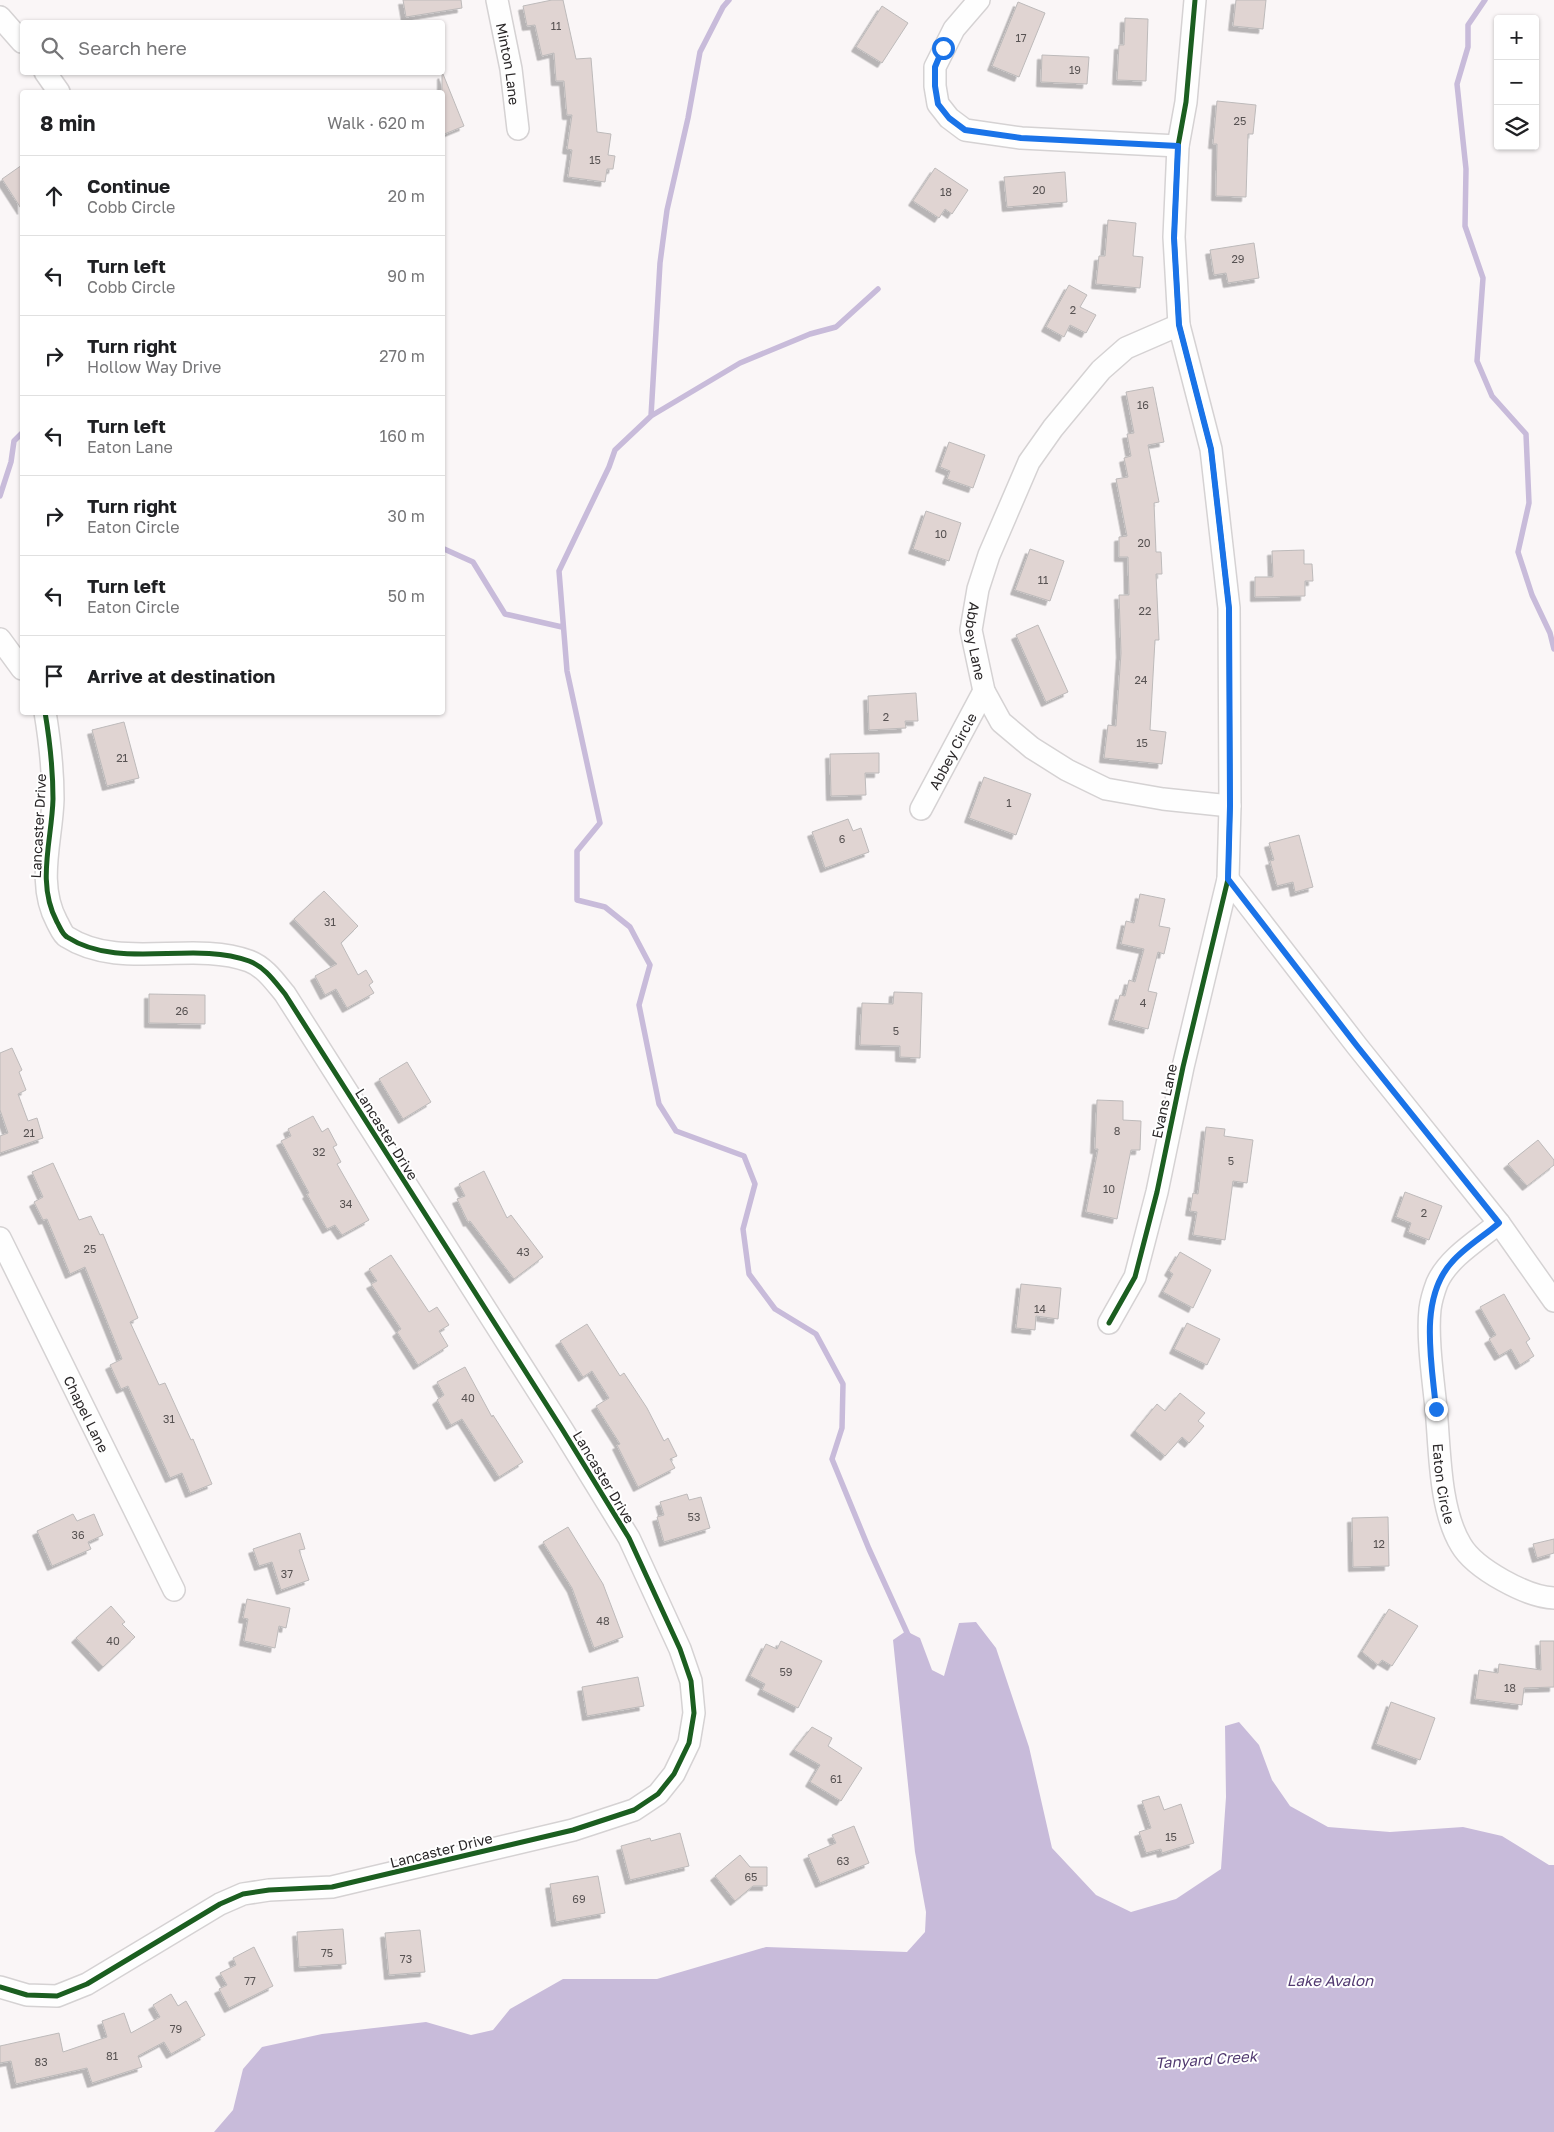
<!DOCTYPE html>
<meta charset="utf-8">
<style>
body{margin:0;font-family:"Golos Text",sans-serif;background:#f6f6f6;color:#202124}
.controls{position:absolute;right:15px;top:15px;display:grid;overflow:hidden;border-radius:5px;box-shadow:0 1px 4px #0004}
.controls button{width:45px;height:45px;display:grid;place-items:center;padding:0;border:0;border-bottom:1px solid #e0e0e0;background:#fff;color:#202124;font:25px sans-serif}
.stop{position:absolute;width:15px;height:15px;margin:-11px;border:4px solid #1a73e8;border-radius:50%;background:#fff}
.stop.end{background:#1a73e8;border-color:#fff;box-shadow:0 1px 5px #0008}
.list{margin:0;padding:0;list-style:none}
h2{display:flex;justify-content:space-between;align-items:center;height:65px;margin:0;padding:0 20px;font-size:21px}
h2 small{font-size:16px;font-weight:400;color:#757577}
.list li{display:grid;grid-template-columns:32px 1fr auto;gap:15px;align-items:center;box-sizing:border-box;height:80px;padding:0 20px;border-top:1px solid #e0e0e0}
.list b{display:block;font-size:19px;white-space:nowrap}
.list p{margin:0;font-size:16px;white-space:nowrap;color:#757577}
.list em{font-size:16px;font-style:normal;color:#757577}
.icon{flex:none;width:28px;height:28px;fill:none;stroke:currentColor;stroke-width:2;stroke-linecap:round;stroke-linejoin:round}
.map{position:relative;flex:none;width:1554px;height:2132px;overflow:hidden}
.search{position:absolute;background:#fff;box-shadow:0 1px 4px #0004;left:20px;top:20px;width:425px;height:55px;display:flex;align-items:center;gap:12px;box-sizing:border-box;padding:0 18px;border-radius:5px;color:#757577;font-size:19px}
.panel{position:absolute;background:#fff;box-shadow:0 1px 4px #0004;left:20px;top:90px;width:425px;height:625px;border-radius:5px}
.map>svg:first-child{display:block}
.water{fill:#c8bbda}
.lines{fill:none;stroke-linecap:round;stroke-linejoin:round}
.stream{stroke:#c8bbda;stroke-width:5.5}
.building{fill:#e0d4d2;stroke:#bdbaba;filter:url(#shadow)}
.street-casing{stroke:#d5d2d3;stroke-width:24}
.street{stroke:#fefefe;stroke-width:21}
.cycleway-casing{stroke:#fff;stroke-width:8}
.cycleway{stroke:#1b5e20;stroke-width:5}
.route{stroke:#1a73e8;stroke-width:6}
.labels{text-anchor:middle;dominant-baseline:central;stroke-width:4;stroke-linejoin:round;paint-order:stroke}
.number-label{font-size:11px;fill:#575252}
.street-label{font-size:14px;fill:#292627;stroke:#fff}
.water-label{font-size:15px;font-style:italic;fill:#523a71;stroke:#fff}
</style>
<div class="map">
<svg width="1554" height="2132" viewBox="0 0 1554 2132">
<defs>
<filter id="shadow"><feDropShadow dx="-4.5" dy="4.5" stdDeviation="0" flood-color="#0004"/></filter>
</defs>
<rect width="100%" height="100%" fill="#faf6f7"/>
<path class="water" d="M976,1622L996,1648L1029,1747L1052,1848L1096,1895L1131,1912L1176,1899L1221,1869L1226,1797L1225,1726L1239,1722L1259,1745L1272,1780L1290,1806L1328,1827L1390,1832L1463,1827L1502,1836L1549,1865H1554V2132H214L233,2110L243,2069L262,2047L322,2034L426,2022L471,2035L493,2030L510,2009L563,1979H657L766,1947L907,1952L925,1932L926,1912L915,1852L893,1640L906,1631L920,1638L932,1670L944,1676L959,1623Z"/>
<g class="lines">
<path class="stream" d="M729,0L723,7L700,52L688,118L667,210L660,263L651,416L615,450L609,467L559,571L567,671L600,823L577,851V900L605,907L630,927L650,965L639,1005L659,1104L676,1131L744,1156L755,1184L743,1229L749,1274L775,1309L816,1334L843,1384L842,1428L832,1459L869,1549L909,1637
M1485,0L1468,25V47L1457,84L1466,169L1465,226L1483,278L1477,361L1492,396L1526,434L1529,503L1518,552L1532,595L1550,633L1554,649
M651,416L740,363L810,334L836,327L878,289
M0,496L11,462L14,441L22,433
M442,548L473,562L505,614L562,627"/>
</g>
<path class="building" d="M403,0H461L462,8L406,17Z
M552,0H563L576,59L591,58L597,132L611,134L608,155L615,156L613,169H607L605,182L568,177L572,150L567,149L572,115H567L564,81H556L554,53L542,56L535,25L527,26L523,6Z
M1236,0H1266L1263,29L1233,26Z
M1018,2L1045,13L1019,77L992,66Z
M882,6L908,23L882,63L856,47Z
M1125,18L1148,19L1146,81L1117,80L1119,45H1124Z
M1042,55L1089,57L1087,84L1041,82Z
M443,74L464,126L442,135V75Z
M1217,101L1256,105L1253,134H1248L1246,197L1216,196L1217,144H1213Z
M22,165V210L2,179Z
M935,168L968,190L952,214L945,209L939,218L913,201Z
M1065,172L1067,202L1007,207L1004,177Z
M1108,220L1136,223L1133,256L1143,257L1140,288L1096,284L1099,256H1105Z
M1254,243L1259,278L1228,283L1226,273L1214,275L1210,250Z
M1069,285L1087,295L1080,307L1096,315L1086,333L1070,325L1064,337L1046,327Z
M1153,387L1164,442L1148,445L1159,502L1154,503L1156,552H1161L1162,574H1156L1159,640H1155L1150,730L1166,732L1162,764L1104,758L1108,725L1116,726L1121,653L1119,595H1129L1128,557H1119V537L1127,536L1116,479L1128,477L1124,458L1131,456L1127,434L1134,433L1126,392Z
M949,442L985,455L973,488L947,479L950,471L940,467Z
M926,511L961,523L949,561L913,549Z
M1030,549L1064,561L1050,601L1015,590Z
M1304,550V564H1312L1313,581H1305V596L1255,597V577H1273L1272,551Z
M1038,625L1068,692L1046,702L1016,635Z
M916,693L918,721H905L906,728L869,730L868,696Z
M124,722L139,778L107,786L92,730Z
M879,753V773H865L866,795L831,796L830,754Z
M984,777L1031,794L1016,835L969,818Z
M848,819L853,831L861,828L869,852L825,868L812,832Z
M1299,835L1313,887L1295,892L1293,882L1277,886L1270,861L1274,860L1269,843Z
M324,891L358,926L341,943L358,975L366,970L373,982L369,985L374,993L347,1008L336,989L325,995L315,976L337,964L294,919Z
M1140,894L1165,899L1159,926L1170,928L1164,954L1158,952L1148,991L1157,993L1148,1029L1113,1020L1120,995L1125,996L1129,980L1135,982L1144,949L1121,944L1126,921L1134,923Z
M894,992L922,993L920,1058L900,1057V1046L860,1045L862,1003L893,1004Z
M149,994L205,995V1024L149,1023Z
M12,1048L22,1070L19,1072L26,1090L18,1094L28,1121L37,1118L43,1138L0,1153V1136L8,1133L0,1110V1053Z
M407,1062L431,1102L403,1119L379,1079Z
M1097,1100L1123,1101V1120L1141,1121L1140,1150H1131L1117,1219L1086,1212L1098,1149H1095Z
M313,1116L322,1132L328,1128L337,1145L333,1147L341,1162L337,1164L369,1220L342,1235L335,1225L327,1229L307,1194L309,1193L281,1141L291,1136L288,1129Z
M1206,1127L1225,1129L1224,1136L1253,1140L1247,1183L1233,1181L1225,1240L1193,1235L1197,1212L1190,1211L1193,1193L1198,1194Z
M1538,1140L1554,1160V1165L1527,1186L1508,1164Z
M53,1163L79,1220L91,1216L100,1235L103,1234L138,1318L130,1322L159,1385L165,1383L191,1440L193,1439L212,1484L190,1493L182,1473L170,1478L128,1386L121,1389L110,1365L122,1359L85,1267L70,1274L47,1219L43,1220L34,1202L43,1197L32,1172Z
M484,1171L507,1218L511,1215L543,1257L514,1279L470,1221L468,1222L457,1199L465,1196L459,1184Z
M1405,1192L1442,1206L1429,1240L1408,1232L1411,1223L1396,1217Z
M1180,1252L1211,1270L1193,1308L1163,1292L1173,1274L1169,1271Z
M391,1255L429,1312L437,1307L449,1325L439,1331L448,1346L418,1365L397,1332L401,1329L371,1284L377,1281L369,1269Z
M1021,1284L1061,1288L1058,1319L1036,1316L1035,1330L1016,1328Z
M1504,1294L1530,1339L1526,1342L1534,1356L1520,1365L1511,1349L1499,1356L1489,1339L1496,1335L1480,1307Z
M1187,1323L1220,1339L1207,1365L1174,1349Z
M587,1324L620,1376L624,1373L647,1408L664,1441L668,1438L677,1456L670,1459L675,1468L638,1487L617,1445L620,1444L596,1406L609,1398L592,1371L583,1377L560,1341Z
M465,1367L492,1417L493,1415L523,1462L499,1477L462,1419L451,1425L437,1400L444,1395L437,1382Z
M1180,1393L1205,1413L1198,1421L1204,1426L1189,1443L1182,1437L1165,1456L1135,1431L1157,1404L1165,1411Z
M687,1494L689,1500L701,1497L710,1528L664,1542L657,1517L664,1515L660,1502Z
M73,1514L77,1521L94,1514L103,1535L88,1542L91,1549L52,1566L37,1531Z
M1388,1517L1389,1566L1353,1567L1352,1518Z
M568,1527L603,1584L623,1637L594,1648L572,1588L543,1542Z
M300,1533L305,1549L299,1550L309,1580L281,1590L272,1562L259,1566L253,1549Z
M1554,1539V1553L1537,1558L1533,1544Z
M247,1599L290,1608L286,1628L279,1626L275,1648L244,1641L248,1619L243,1618Z
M111,1606L125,1622L122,1624L135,1637L103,1667L76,1638Z
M1389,1609L1418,1626L1392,1666L1382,1660L1378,1665L1362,1652Z
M781,1641L822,1661L798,1708L762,1690L765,1684L750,1676L766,1644L777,1649Z
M1540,1641H1554V1687L1524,1688L1522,1705L1475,1699L1479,1670L1498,1673L1499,1664L1541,1670Z
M638,1677L644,1706L587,1716L582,1687Z
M1391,1702L1435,1718L1420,1760L1376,1744Z
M812,1727L832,1738L828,1746L862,1768L841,1801L810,1782L820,1765L794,1750Z
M1159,1796L1164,1810L1181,1804L1194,1843L1162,1853L1161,1849L1146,1853L1139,1832L1151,1828L1142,1801Z
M854,1826L869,1863L820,1883L808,1855L836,1843L832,1835Z
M680,1833L689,1866L630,1880L621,1846L650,1838L651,1841Z
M740,1855L750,1867H767V1886H753L735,1901L715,1876Z
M598,1876L605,1913L556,1922L550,1884Z
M343,1929L346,1964L299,1967L297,1932Z
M420,1930L425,1972L389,1975L385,1933Z
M254,1947L273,1986L229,2008L219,1989L227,1985L220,1973L236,1965L233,1958Z
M171,1994L178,2006L186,2001L205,2035L171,2054L164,2042L138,2056L142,2067L92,2083L87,2068L16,2084L11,2061L0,2063V2046L59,2033L63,2052L107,2037L102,2021L124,2013L131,2033L160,2017L153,2005Z"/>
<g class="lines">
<defs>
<g id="street">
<path id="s1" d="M497,0L511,69L518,129"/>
<path d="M979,0L954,29L935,67V86L938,104L949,118L965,130L1021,138L1178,146"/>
<path d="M0,17L22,42"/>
<path d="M45,72L59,92"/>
<path id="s2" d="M1179,325L1126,348L1101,370L1053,428L1029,462L989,555L978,589L971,630L984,691L1001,722L1032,748L1067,770L1106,789L1163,799L1230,806"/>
<path d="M0,639L22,669"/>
<path id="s3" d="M921,809L984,691"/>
<path d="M1228,879L1357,1046L1499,1223"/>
<path id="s4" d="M0,1238L174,1590"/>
<path id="s5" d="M1554,1301L1499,1223C1478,1240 1448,1258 1437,1283C1434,1291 1431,1301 1430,1309C1427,1338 1433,1378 1436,1408C1440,1449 1439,1509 1461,1545C1475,1569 1527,1597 1554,1598"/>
<path d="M1109,1323L1135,1277L1157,1192L1183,1067L1228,879L1230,806L1229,608L1211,449L1179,325L1174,237L1178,146L1186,102L1195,0"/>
<path d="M0,1987L27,1995L57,1996L87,1984L220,1904L243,1894L269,1890L332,1887L573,1830L634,1810L658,1794L674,1774L689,1743L694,1713L691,1681L680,1649L629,1538L562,1429L285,994C275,982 265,967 249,961C192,940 120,971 67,937C62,934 60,927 57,922C36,883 52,840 53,799C53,769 50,742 45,712"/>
</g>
</defs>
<use href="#street" class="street-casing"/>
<use href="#street" class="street"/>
<defs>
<path id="cycleway" d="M1109,1323L1135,1277L1157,1192L1183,1067L1228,879L1230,806L1229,608L1211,449L1179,325L1174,237L1178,146L1186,102L1195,0
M0,1987L27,1995L57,1996L87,1984L220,1904L243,1894L269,1890L332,1887L573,1830L634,1810L658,1794L674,1774L689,1743L694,1713L691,1681L680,1649L629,1538L562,1429L285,994C275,982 265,967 249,961C192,940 120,971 67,937C62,934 60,927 57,922C36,883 52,840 53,799C53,769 50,742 45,712"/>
</defs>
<use href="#cycleway" class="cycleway-casing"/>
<use href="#cycleway" class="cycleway"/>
</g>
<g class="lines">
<path class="route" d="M943,48L935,67V86L938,104L949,118L965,130L1021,138L1178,146L1174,238L1179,325L1211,449L1229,608L1230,806L1228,879L1357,1046L1499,1223C1484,1236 1465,1247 1452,1262C1418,1299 1432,1363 1436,1409"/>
</g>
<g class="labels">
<g class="number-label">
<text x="556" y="25">11</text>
<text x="1021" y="37">17</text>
<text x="1075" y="69">19</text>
<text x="1240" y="120">25</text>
<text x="595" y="159">15</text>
<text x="1039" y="189">20</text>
<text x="946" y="191">18</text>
<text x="1238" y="258">29</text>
<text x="1073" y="309">2</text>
<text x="1143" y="404">16</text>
<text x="941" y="533">10</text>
<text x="1144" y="542">20</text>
<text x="1043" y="579">11</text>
<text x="1145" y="610">22</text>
<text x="1141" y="679">24</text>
<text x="886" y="716">2</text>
<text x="1142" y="742">15</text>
<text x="122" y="757">21</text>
<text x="1009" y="802">1</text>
<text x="842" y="838">6</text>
<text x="330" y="921">31</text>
<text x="1143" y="1002">4</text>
<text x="182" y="1010">26</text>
<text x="896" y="1030">5</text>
<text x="1117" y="1130">8</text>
<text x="29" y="1132">21</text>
<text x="319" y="1151">32</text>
<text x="1231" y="1160">5</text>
<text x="1109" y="1188">10</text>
<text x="346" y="1203">34</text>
<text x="1424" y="1212">2</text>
<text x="90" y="1248">25</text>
<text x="523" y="1251">43</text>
<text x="1040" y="1308">14</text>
<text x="468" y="1397">40</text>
<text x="169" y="1418">31</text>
<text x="694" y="1516">53</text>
<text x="78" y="1534">36</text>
<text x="1379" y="1543">12</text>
<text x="287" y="1573">37</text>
<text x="603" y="1620">48</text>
<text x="113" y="1640">40</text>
<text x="786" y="1671">59</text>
<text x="1510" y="1687">18</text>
<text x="836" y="1778">61</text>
<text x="1171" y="1836">15</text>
<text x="843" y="1860">63</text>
<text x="751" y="1876">65</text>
<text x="579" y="1898">69</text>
<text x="327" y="1952">75</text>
<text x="406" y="1958">73</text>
<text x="250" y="1980">77</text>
<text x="176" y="2028">79</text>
<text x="112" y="2055">81</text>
<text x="41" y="2061">83</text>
</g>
<g class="street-label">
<text stroke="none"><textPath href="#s1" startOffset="65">Minton Lane</textPath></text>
<text stroke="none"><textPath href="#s2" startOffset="398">Abbey Lane</textPath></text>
<text stroke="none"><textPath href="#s3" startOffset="66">Abbey Circle</textPath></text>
<text transform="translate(38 826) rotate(-87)">Lancaster Drive</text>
<text transform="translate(1164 1101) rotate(-78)">Evans Lane</text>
<text transform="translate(387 1134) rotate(58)">Lancaster Drive</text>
<text stroke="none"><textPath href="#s4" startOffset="196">Chapel Lane</textPath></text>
<text transform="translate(604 1477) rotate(59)">Lancaster Drive</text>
<text stroke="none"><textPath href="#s5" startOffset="385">Eaton Circle</textPath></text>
<text transform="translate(441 1850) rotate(-14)">Lancaster Drive</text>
</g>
<g class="water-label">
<text x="1330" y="1980">Lake Avalon</text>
<text transform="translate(1206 2059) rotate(-4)">Tanyard Creek</text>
</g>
</g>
</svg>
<div class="controls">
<button>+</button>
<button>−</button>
<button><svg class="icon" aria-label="layers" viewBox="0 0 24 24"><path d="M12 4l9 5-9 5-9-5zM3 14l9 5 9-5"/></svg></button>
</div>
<div class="stop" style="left:943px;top:48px"></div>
<div class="stop end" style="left:1436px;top:1409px"></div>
<div class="search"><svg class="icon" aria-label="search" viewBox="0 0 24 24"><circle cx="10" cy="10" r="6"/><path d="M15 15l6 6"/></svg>Search here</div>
<section class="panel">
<h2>8 min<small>Walk · 620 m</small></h2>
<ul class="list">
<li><svg class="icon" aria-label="ahead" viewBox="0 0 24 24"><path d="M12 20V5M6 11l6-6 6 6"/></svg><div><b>Continue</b><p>Cobb Circle</p></div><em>20 m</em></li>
<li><svg class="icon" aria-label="left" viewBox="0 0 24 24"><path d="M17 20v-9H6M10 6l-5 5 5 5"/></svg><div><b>Turn left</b><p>Cobb Circle</p></div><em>90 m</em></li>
<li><svg class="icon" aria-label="right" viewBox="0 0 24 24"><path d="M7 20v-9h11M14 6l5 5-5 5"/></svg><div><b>Turn right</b><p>Hollow Way Drive</p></div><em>270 m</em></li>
<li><svg class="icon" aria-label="left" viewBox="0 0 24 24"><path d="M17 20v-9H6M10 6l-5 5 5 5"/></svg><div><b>Turn left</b><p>Eaton Lane</p></div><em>160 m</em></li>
<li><svg class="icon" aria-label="right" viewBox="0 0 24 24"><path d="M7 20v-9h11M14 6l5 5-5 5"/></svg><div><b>Turn right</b><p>Eaton Circle</p></div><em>30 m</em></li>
<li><svg class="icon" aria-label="left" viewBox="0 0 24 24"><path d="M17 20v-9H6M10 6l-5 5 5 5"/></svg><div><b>Turn left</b><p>Eaton Circle</p></div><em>50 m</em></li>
<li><svg class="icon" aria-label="arrive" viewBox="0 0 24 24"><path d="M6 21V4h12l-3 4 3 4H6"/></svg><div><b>Arrive at destination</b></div></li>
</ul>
</section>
</div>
